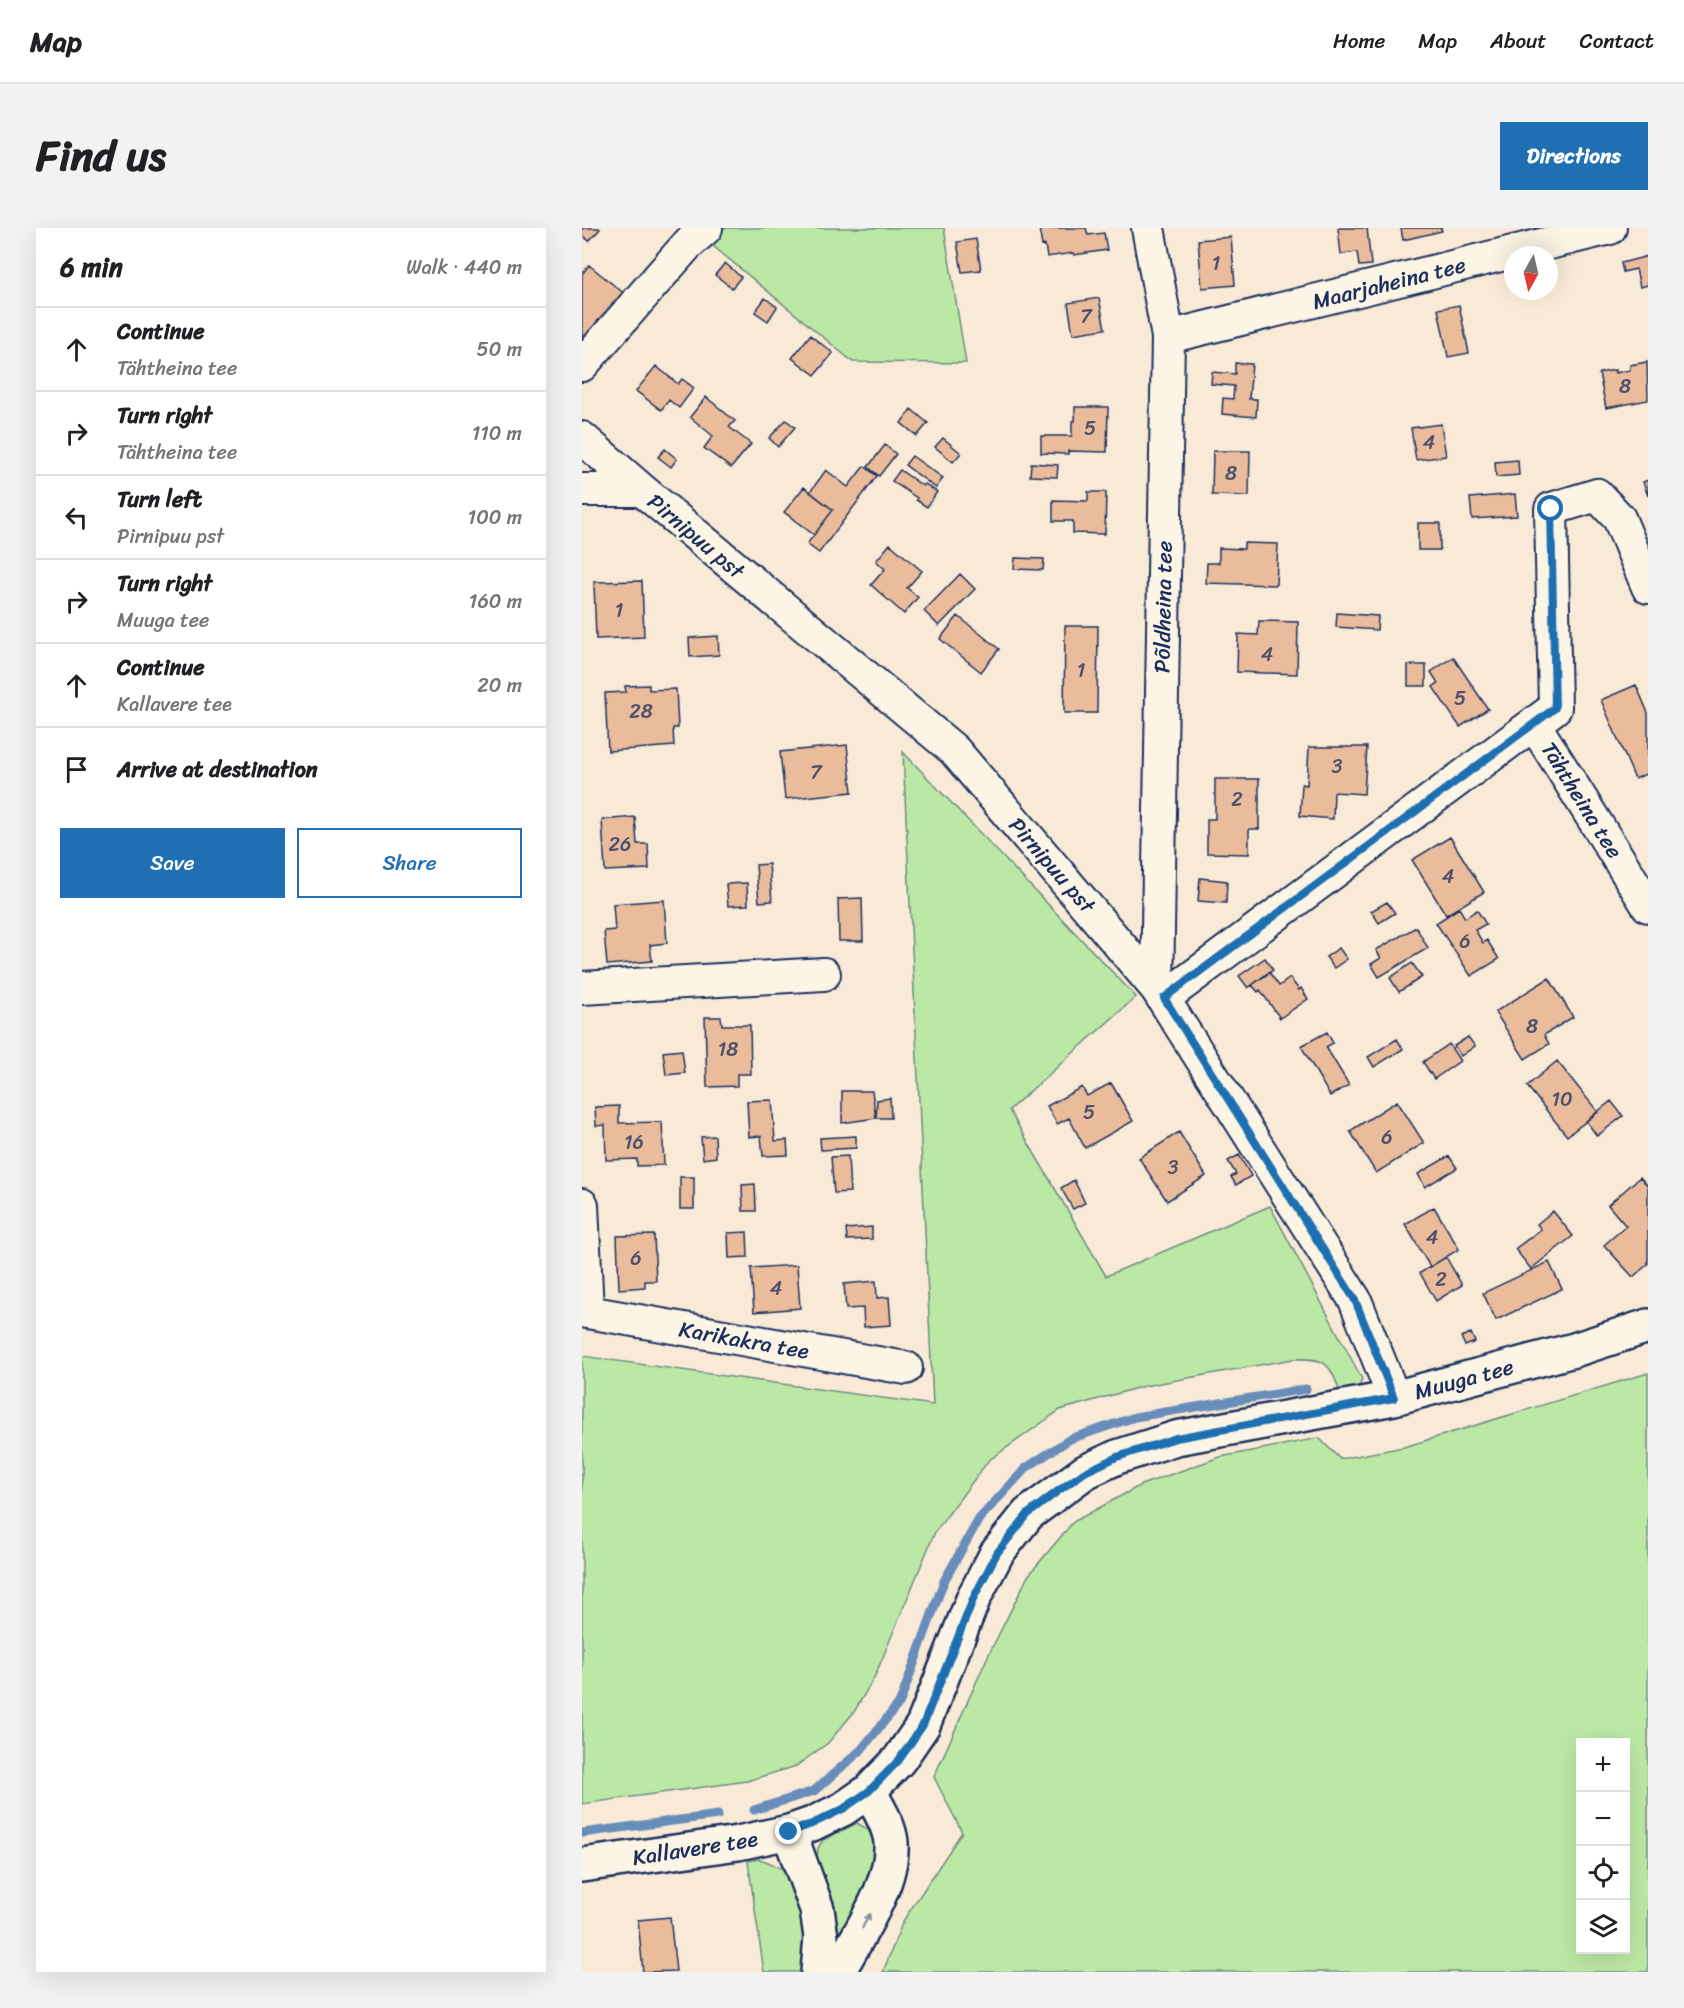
<!DOCTYPE html>
<meta charset="utf-8">
<style>
body{margin:0;font-family:Sriracha,sans-serif;background:#f2f2f2;color:#202124}
.controls{position:absolute;right:18px;bottom:18px;display:grid;overflow:hidden;border-radius:0px;box-shadow:0 6px 24px #0002}
.controls button{width:54px;height:54px;display:grid;place-items:center;padding:0;border:0;border-bottom:2px solid #e0e0e0;background:#fff;color:#202124;font:30px sans-serif}
.compass{position:absolute;left:922px;top:18px;width:54px;height:54px;border-radius:50%;background:#fff;box-shadow:0 6px 24px #0002;rotate:188deg}
.stop{position:absolute;width:18px;height:18px;margin:-14px;border:4px solid #1f6fb2;border-radius:50%;background:#fff}
.stop.end{background:#1f6fb2;border-color:#fff;box-shadow:0 2px 6px #0008}
.list{margin:0;padding:0;list-style:none}
h2{display:flex;justify-content:space-between;align-items:center;height:78px;margin:0;padding:0 24px;font-size:26px}
h2 small{font-size:20px;font-weight:400;color:#757577}
.list li{display:grid;grid-template-columns:39px 1fr auto;gap:18px;align-items:center;box-sizing:border-box;height:84px;padding:0 24px;border-top:2px solid #e0e0e0}
.list b{display:block;font-size:22px;white-space:nowrap}
.list p{margin:0;font-size:20px;white-space:nowrap;color:#757577}
.list em{font-size:20px;font-style:normal;color:#757577}
.actions{display:flex;gap:12px;padding:18px 24px}
.actions a{flex:1;padding:14px 0;border:2px solid #1f6fb2;border-radius:0px;text-align:center;font-size:21px;color:#1f6fb2}
.actions .main{background:#1f6fb2;color:#fff}
.icon{flex:none;width:33px;height:33px;fill:none;stroke:currentColor;stroke-width:2;stroke-linecap:round;stroke-linejoin:round}
.map{position:relative;flex:none;width:1066px;height:1744px;overflow:hidden;border-radius:0px}
header{display:flex;align-items:center;gap:36px;box-sizing:border-box;height:84px;padding:0 30px;background:#fff;border-bottom:2px solid #e0e0e0}
header strong{font-size:28px}
nav{display:flex;gap:33px;margin-inline-start:auto;font-size:21px}
.intro{display:flex;align-items:center;justify-content:space-between;box-sizing:border-box;height:144px;padding:0 36px}
h1{margin:0;font-size:42px}
.button{padding:15px 27px;border-radius:0px;background:#1f6fb2;color:#fff;font-size:21px;font-weight:700}
main{display:flex;gap:36px;padding:0 36px}
aside{flex:1;background:#fff;border-radius:0px;box-shadow:0 6px 24px #0002}
.map>svg:first-child{display:block}
.green{fill:#bce8a5;stroke:#6c8c82;stroke-width:1.5;fill-rule:evenodd}
.lines{fill:none;stroke-linecap:round;stroke-linejoin:round}
.stream{stroke:#698dba;stroke-width:9}
.building{fill:#eabc9b;stroke:#1b2f5e;stroke-width:1.5}
.street-casing{stroke:#1b2f5e;stroke-width:36}
.secondary-casing{stroke:#1b2f5e;stroke-width:38}
.street{stroke:#fcf5e5;stroke-width:32}
.secondary{stroke:#fcf5e5;stroke-width:33}
.oneway{fill:#8c92a2}
.route{stroke:#1f6fb2;stroke-width:8}
.labels{text-anchor:middle;dominant-baseline:central;stroke-width:5;stroke-linejoin:round;paint-order:stroke}
.number-label{font-size:20px;fill:#4f526d}
.street-label{font-size:22px;fill:#1b2f5e;stroke:#fcf5e5}
</style>
<header>
<strong>Map</strong>
<nav><a>Home</a><a>Map</a><a>About</a><a>Contact</a></nav>
</header>
<div class="intro"><h1>Find us</h1><a class="button">Directions</a></div>
<main>
<aside>
<h2>6 min<small>Walk · 440 m</small></h2>
<ul class="list">
<li><svg class="icon" aria-label="ahead" viewBox="0 0 24 24"><path d="M12 20V5M6 11l6-6 6 6"/></svg><div><b>Continue</b><p>Tähtheina tee</p></div><em>50 m</em></li>
<li><svg class="icon" aria-label="right" viewBox="0 0 24 24"><path d="M7 20v-9h11M14 6l5 5-5 5"/></svg><div><b>Turn right</b><p>Tähtheina tee</p></div><em>110 m</em></li>
<li><svg class="icon" aria-label="left" viewBox="0 0 24 24"><path d="M17 20v-9H6M10 6l-5 5 5 5"/></svg><div><b>Turn left</b><p>Pirnipuu pst</p></div><em>100 m</em></li>
<li><svg class="icon" aria-label="right" viewBox="0 0 24 24"><path d="M7 20v-9h11M14 6l5 5-5 5"/></svg><div><b>Turn right</b><p>Muuga tee</p></div><em>160 m</em></li>
<li><svg class="icon" aria-label="ahead" viewBox="0 0 24 24"><path d="M12 20V5M6 11l6-6 6 6"/></svg><div><b>Continue</b><p>Kallavere tee</p></div><em>20 m</em></li>
<li><svg class="icon" aria-label="arrive" viewBox="0 0 24 24"><path d="M6 21V4h12l-3 4 3 4H6"/></svg><div><b>Arrive at destination</b></div></li>
</ul>
<div class="actions"><a class="main">Save</a><a>Share</a></div>
</aside>
<div class="map">
<svg width="1066" height="1744" viewBox="0 0 1066 1744">
<rect width="100%" height="100%" fill="#f8ead6"/>
<filter id="ink" filterUnits="userSpaceOnUse"><feTurbulence type="fractalNoise" baseFrequency=".0167" numOctaves="2"/><feDisplacementMap in="SourceGraphic" scale="12" xChannelSelector="R" yChannelSelector="G"/><feConvolveMatrix kernelMatrix="1 2 1 2 8 2 1 2 1" color-interpolation-filters="sRGB"/></filter>
<g filter="url(#ink)">
<path class="green" d="M137,0H362L384,135L271,134L125,13Z
M321,524L554,769L427,882L524,1048L688,978L780,1151L777,1159L757,1162C748,1133 741,1130 711,1131L562,1158L478,1182L406,1233L353,1304L293,1448L272,1484L246,1515L214,1538L165,1553L0,1576V1128L351,1177Z
M1066,1145V1744H301L321,1693L380,1604L352,1549L405,1430L446,1348L491,1294L559,1257L638,1229L737,1210L758,1231L822,1219ZM999,1514H1044V1722H999Z
M275,1595L290,1604L293,1610V1648L254,1721L235,1630L236,1620L241,1612Z
M177,1631C194,1636 210,1645 219,1660C223,1667 225,1730 226,1744H182L166,1633Z"/>
<g class="lines">
<path class="stream" d="M172,1582L232,1563L279,1522L318,1474L362,1353L397,1291L444,1240L488,1211L553,1189L724,1161
M0,1605L136,1587"/>
</g>
<path class="building" d="M0,0H17L18,1L7,13L0,7Z
M457,0H504L506,7L522,5L525,22L492,27L491,25L465,29L463,17L460,18Z
M756,0H785L789,37L777,38L775,24L759,26Z
M819,0H859L860,3L821,12Z
M649,9L653,57L620,60L616,12Z
M394,11L399,42L380,44L375,14Z
M1066,28V57L1058,59L1054,41L1041,44L1039,35Z
M143,35L159,49L150,60L133,47Z
M7,37L44,67L0,118V46Z
M183,70L195,79L186,93L173,84Z
M517,70L523,101L491,106L486,75Z
M877,77L887,125L866,129L856,81Z
M228,107L251,125L233,147L210,130Z
M1065,134L1066,172L1024,180L1017,145L1033,142V145L1048,142V137Z
M653,135L670,136L667,171H675L674,189L640,186L641,170L651,171L652,158L629,156L630,144L653,146Z
M74,138L96,156L100,151L112,160L97,180L87,172L79,182L54,163Z
M124,169L153,193L147,199L169,216L149,240L122,220L131,208L108,189Z
M493,179H526L525,224L486,223V226L459,225V208H490V193H493Z
M329,181L346,195L335,208L319,195Z
M204,192L213,199L196,219L187,210Z
M859,196L864,228L834,232L829,200Z
M361,210L379,225L371,234L353,219Z
M303,217L314,226L297,248L286,239Z
M83,221L95,231L89,239L76,229Z
M631,223H668L667,268L630,267Z
M330,228L361,250L354,260L323,237Z
M936,232L937,247L914,249L913,234Z
M449,235L476,237L475,249L448,248Z
M282,238L295,248L237,325L225,316L251,282L228,264L244,242L266,259Z
M318,242L341,258L343,256L355,264L345,279L334,272L335,270L310,253Z
M1066,252V268L1061,254Z
M222,259L251,282L232,307L202,284Z
M506,264H524L523,306L491,305V293H471V272L506,273Z
M933,266L935,288L890,291L888,270Z
M836,295H858V322H836Z
M662,315L696,316L694,357L624,355L625,335H637V320L662,321Z
M308,316L340,343L325,360L336,369L322,386L289,357L303,341L294,333Z
M433,330L462,331L461,342L432,341Z
M378,346L393,361L357,398L342,383Z
M60,353L62,409L14,411L12,354Z
M755,385L796,388L795,402L754,399Z
M376,388L417,421L399,444L358,411Z
M677,393L716,394L715,446L655,444L656,406L676,407Z
M483,398H516L515,485H482Z
M136,408L137,427L108,429L107,410Z
M871,429L906,481L878,499L851,459L856,455L849,444Z
M826,437H844V458H826Z
M67,457V462L94,461L96,500H91L92,518L26,523L23,465L44,464L43,458Z
M1054,457L1066,485V545L1053,551L1019,472Z
M265,517L270,564L203,571L198,524Z
M727,519H785L782,566L752,564L751,591L718,588L720,556L725,557Z
M633,551H677V601H667V626L625,625V591H633Z
M53,589L55,616H66L67,641L23,643L20,592Z
M868,609L902,664L864,687L830,632Z
M187,636L190,673L177,674L174,637Z
M618,650L645,653L644,675L616,673Z
M165,655L166,677L146,678L144,656Z
M280,670L281,713H257L256,671Z
M82,672L85,715L68,717L70,733L25,737L22,703L33,702L31,676Z
M805,674L813,685L797,695L789,683Z
M877,680L883,690L895,682L904,696L893,702L901,715L905,712L917,731L889,748L854,695Z
M834,699L846,720L797,749L789,736L799,730L794,722Z
M757,720L765,731L752,740L744,729Z
M683,730L691,742L666,760L657,748Z
M830,735L840,749L817,764L808,750Z
M687,744L697,758L708,750L717,762L719,760L726,771L698,790L678,762L676,764L670,757Z
M967,750L991,789L962,807L967,816L943,831L913,784Z
M123,789H139L140,797H168L169,846H155V858L125,859Z
M745,804L751,815L744,819L767,857L748,868L719,818Z
M886,809L893,818L879,828L872,818Z
M815,811L821,821L792,839L786,829Z
M867,816L878,833L852,851L841,834Z
M100,822L103,845L84,847L81,824Z
M975,833L1016,884L985,908L945,858Z
M529,855L551,893L503,920L487,890L475,896L465,878L500,859L505,868Z
M260,863H290L294,890L260,895Z
M308,870L309,890H294L295,872Z
M190,872L193,913L205,912L206,927L181,928L179,908L167,909L165,873Z
M815,873L842,915L794,945L768,903Z
M1029,873L1041,888L1015,908L1004,893Z
M37,878V895L80,894L82,937L55,938V931L24,932L23,897L14,898L13,879Z
M597,904L624,948L585,973L557,930Z
M133,908L134,929L121,931L119,909Z
M274,908V920L239,922L238,910Z
M657,927L669,948L654,957L649,949L654,946L646,933Z
M266,928L268,964L252,965L249,929Z
M867,928L875,940L843,959L836,946Z
M98,949H112V981H98Z
M1058,949L1066,958V1036L1051,1049L1022,1017L1044,998L1026,977Z
M492,952L503,975L491,981L479,960Z
M173,956L174,983H161L160,957Z
M852,979L877,1021L848,1039L823,996Z
M971,983L991,1008L949,1041L933,1021L959,1001L955,996Z
M290,999V1011L265,1012L264,1001Z
M165,1004L166,1029L147,1030L146,1005Z
M72,1007L74,1053H63V1059L37,1061L35,1008Z
M864,1029L880,1057L854,1073L838,1045Z
M967,1034L980,1061L914,1092L901,1065Z
M215,1037L218,1080L172,1084L169,1040Z
M294,1053L295,1070L307,1069L309,1097L282,1099L281,1080L264,1081L262,1056Z
M889,1105L893,1114L883,1118L879,1109Z
M88,1689L94,1743L61,1744L56,1692Z"/>
<g class="lines">
<defs>
<path id="street" d="M566,0L586,109L575,761
M586,109L1028,0
M0,137L106,16L124,0
M0,210L60,262L372,522L575,761L773,1072L812,1170
M0,262H60
M952,496L1066,678
M0,760L242,746
M582,770L973,480L969,281L1015,267L1037,290L1066,359
M0,977L5,1084
M0,1083L324,1140"/>
<path id="secondary" d="M207,1604L235,1681L239,1709L236,1744
M0,1637L156,1615L207,1604L230,1596L261,1581L287,1563L317,1532L341,1497L392,1369L415,1325L446,1286L503,1244L535,1229L594,1210L812,1170L992,1122L1066,1098
M256,1744C276,1707 312,1656 309,1614C307,1596 295,1578 287,1563"/>
</defs>
<use href="#street" class="street-casing"/>
<use href="#secondary" class="secondary-casing"/>
<use href="#street" class="street"/>
<use href="#secondary" class="secondary"/>
</g>
<defs><path id="oneway-solid" d="M-6-.8H1V-3.2L6.5 0L1 3.2V.8H-6Z" transform="scale(1.5)"/></defs>
<use class="oneway" href="#oneway-solid" transform="translate(284 1693) rotate(-62)"/>
</g>
<g class="lines" filter="url(#ink)">
<path class="route" d="M207,1604L230,1596L261,1581L287,1563L317,1532L341,1497L392,1369L415,1325L446,1286L476,1263L503,1244L535,1229L594,1210L812,1170L773,1072L582,770L973,480L969,281"/>
</g>
<g class="labels">
<g class="number-label">
<text x="634" y="35">1</text>
<text x="504" y="88">7</text>
<text x="1043" y="158">8</text>
<text x="508" y="200">5</text>
<text x="847" y="214">4</text>
<text x="649" y="245">8</text>
<text x="37" y="382">1</text>
<text x="685" y="426">4</text>
<text x="499" y="442">1</text>
<text x="878" y="470">5</text>
<text x="59" y="483">28</text>
<text x="755" y="538">3</text>
<text x="234" y="544">7</text>
<text x="655" y="571">2</text>
<text x="38" y="616">26</text>
<text x="866" y="648">4</text>
<text x="883" y="713">6</text>
<text x="950" y="798">8</text>
<text x="146" y="821">18</text>
<text x="980" y="871">10</text>
<text x="507" y="884">5</text>
<text x="805" y="909">6</text>
<text x="52" y="914">16</text>
<text x="591" y="939">3</text>
<text x="850" y="1009">4</text>
<text x="54" y="1030">6</text>
<text x="859" y="1051">2</text>
<text x="194" y="1060">4</text>
</g>
<g class="street-label">
<text transform="translate(807 55) rotate(-14)">Maarjaheina tee</text>
<text transform="translate(114 308) rotate(40)">Pirnipuu pst</text>
<text transform="translate(581 379) rotate(-89)">Põldheina tee</text>
<text transform="translate(1000 572) rotate(58)">Tähtheina tee</text>
<text transform="translate(470 637) rotate(49)">Pirnipuu pst</text>
<text transform="translate(162 1112) rotate(10)">Karikakra tee</text>
<text transform="translate(882 1151) rotate(-15)">Muuga tee</text>
<text transform="translate(113 1620) rotate(-9)">Kallavere tee</text>
</g>
</g>
</svg>
<div class="controls">
<button>+</button>
<button>−</button>
<button><svg class="icon" aria-label="locate" viewBox="0 0 24 24"><circle cx="12" cy="12" r="6"/><path d="M12 2v4M12 18v4M2 12h4M18 12h4"/></svg></button>
<button><svg class="icon" aria-label="layers" viewBox="0 0 24 24"><path d="M12 4l9 5-9 5-9-5zM3 14l9 5 9-5"/></svg></button>
</div>
<svg class="compass" viewBox="-18 -18 36 36"><path d="M0-13l5 13h-10z" fill="#e53935"/><path d="M0 13l5-13h-10z" fill="#757577"/></svg>
<div class="stop" style="left:969px;top:281px"></div>
<div class="stop end" style="left:207px;top:1604px"></div>
</div>
</main>
